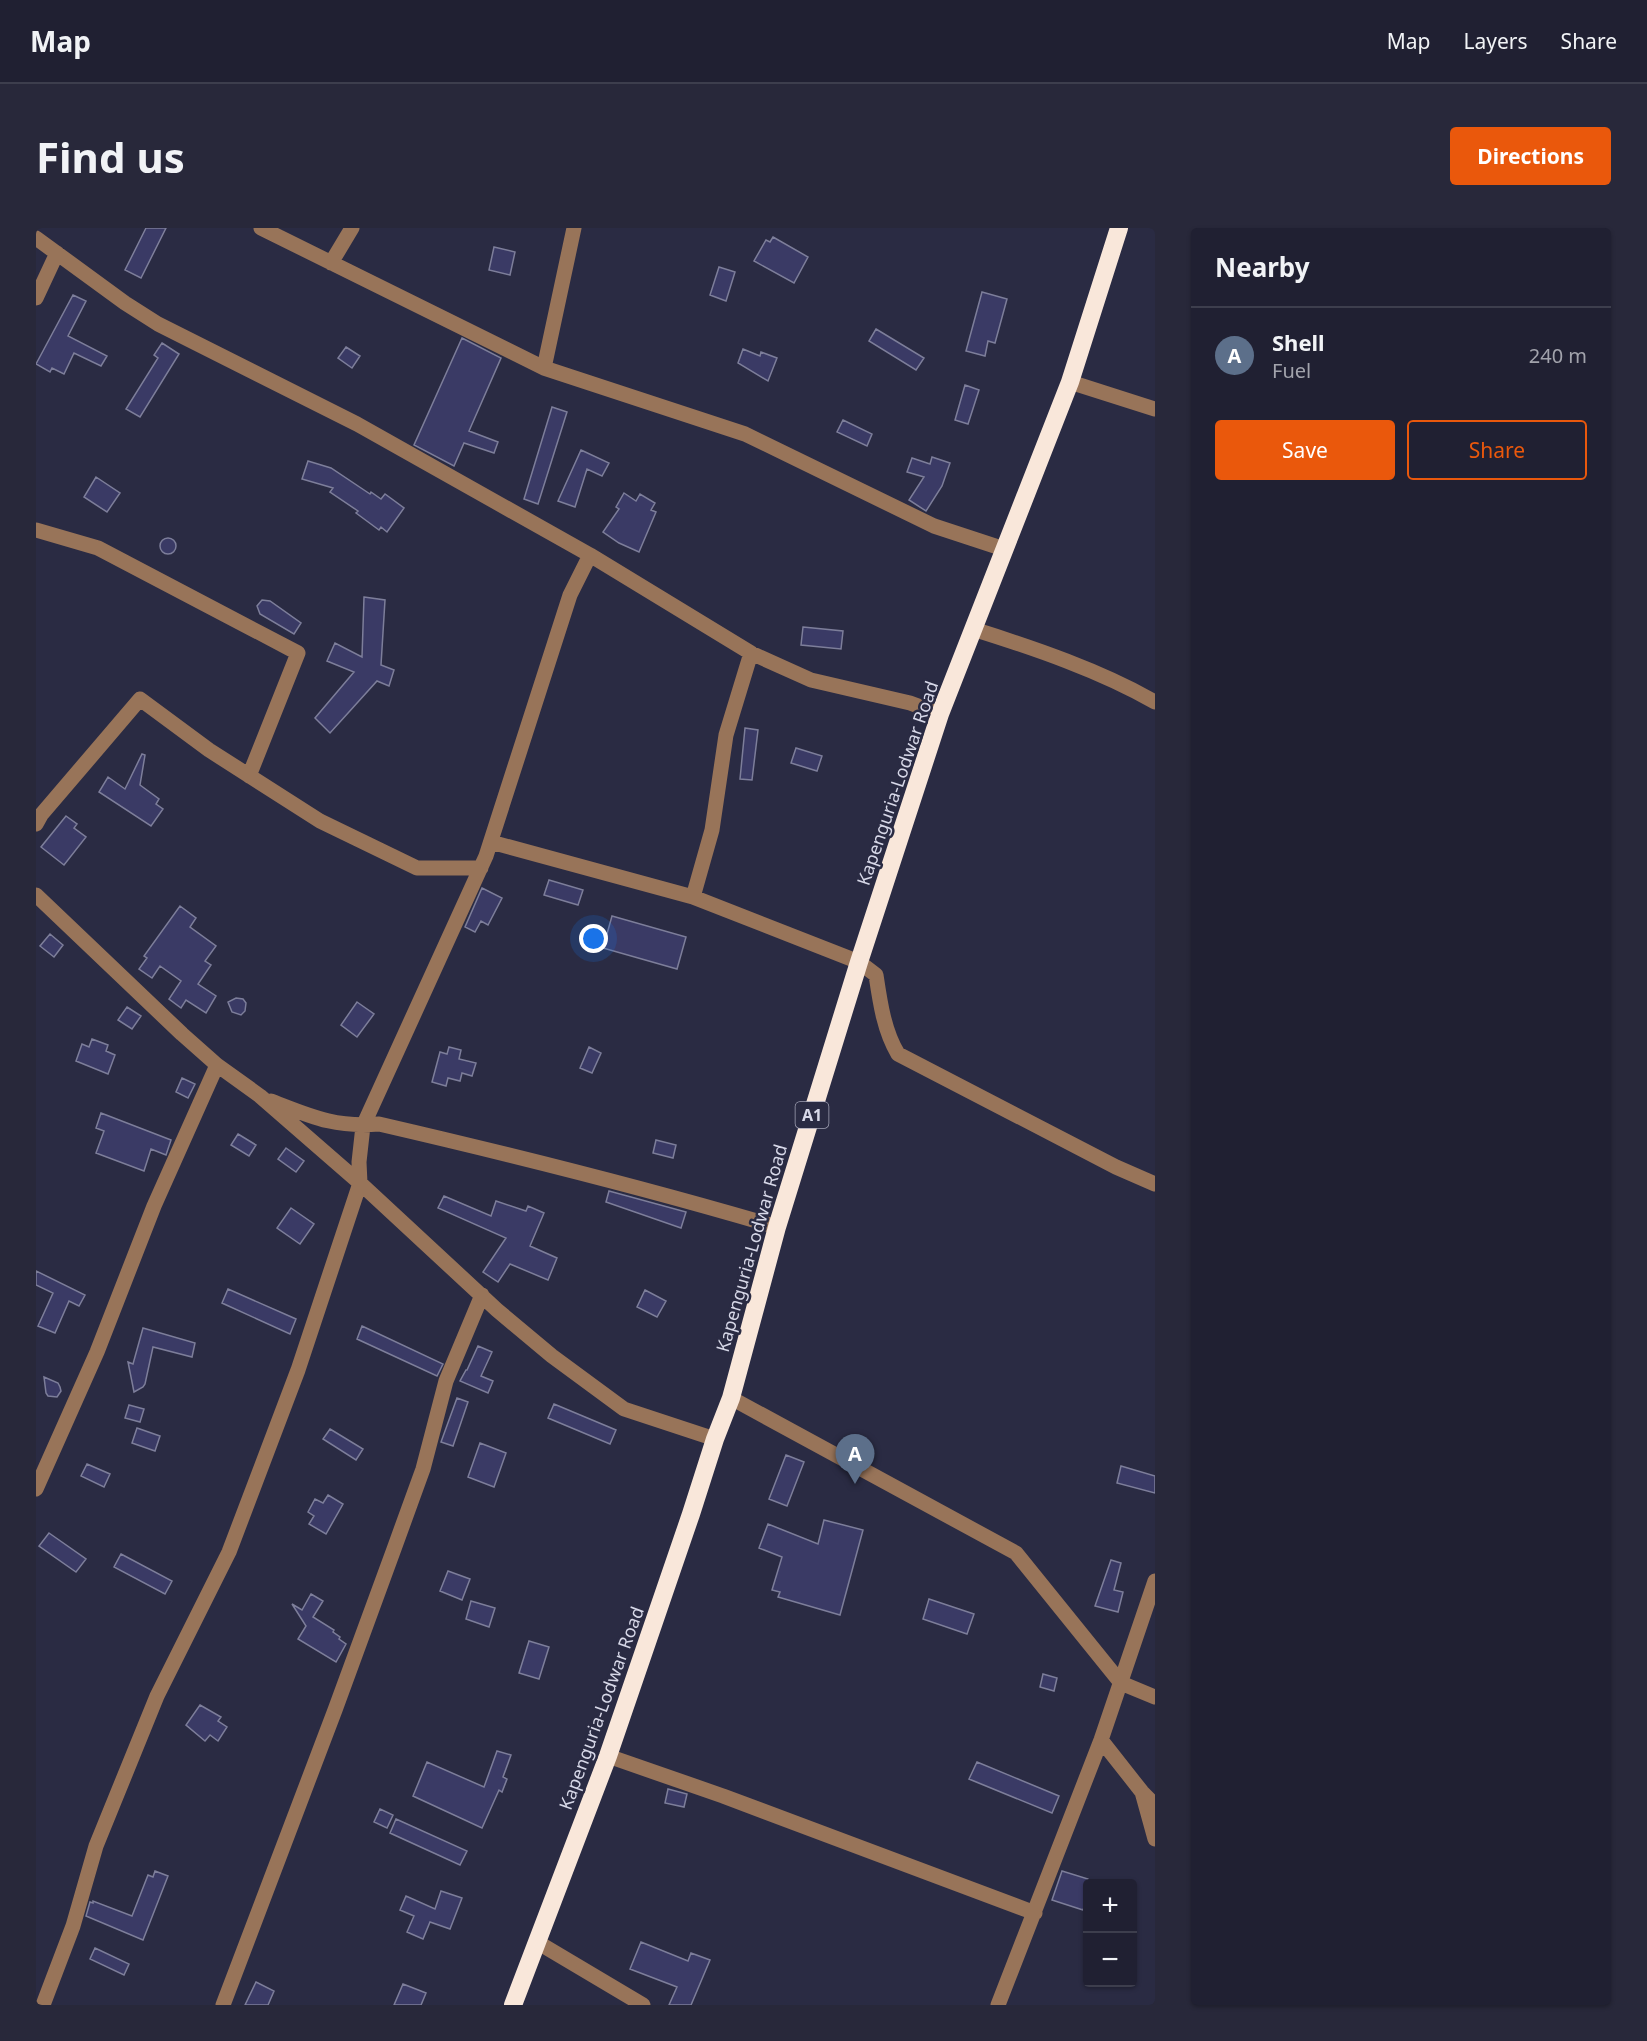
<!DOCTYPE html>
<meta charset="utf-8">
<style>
body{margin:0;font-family:"Noto Sans",sans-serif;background:#28283a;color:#f1f3f6}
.controls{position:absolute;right:18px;bottom:18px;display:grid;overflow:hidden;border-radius:6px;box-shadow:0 2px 4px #0004}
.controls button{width:54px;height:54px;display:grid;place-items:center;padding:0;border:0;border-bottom:2px solid #3d3e4d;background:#202032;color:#f1f3f6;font:30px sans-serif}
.you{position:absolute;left:558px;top:711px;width:21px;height:21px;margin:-15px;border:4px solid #fff;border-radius:50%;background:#1a73e8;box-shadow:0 0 0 9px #1a73e833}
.badge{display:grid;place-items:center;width:39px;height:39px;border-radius:50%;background:#ea580c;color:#fff;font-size:20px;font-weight:700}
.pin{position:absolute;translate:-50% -50px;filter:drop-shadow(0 2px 3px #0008)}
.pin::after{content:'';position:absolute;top:32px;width:21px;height:18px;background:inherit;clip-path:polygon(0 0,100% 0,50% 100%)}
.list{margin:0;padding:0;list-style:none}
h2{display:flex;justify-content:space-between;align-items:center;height:78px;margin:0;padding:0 24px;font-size:26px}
h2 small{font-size:20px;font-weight:400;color:#a2a3ac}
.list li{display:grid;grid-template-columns:39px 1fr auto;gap:18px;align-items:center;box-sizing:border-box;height:96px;padding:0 24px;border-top:2px solid #3d3e4d}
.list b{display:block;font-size:22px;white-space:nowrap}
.list p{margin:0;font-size:20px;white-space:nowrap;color:#a2a3ac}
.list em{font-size:20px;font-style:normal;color:#a2a3ac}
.actions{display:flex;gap:12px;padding:18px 24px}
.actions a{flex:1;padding:14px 0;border:2px solid #ea580c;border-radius:6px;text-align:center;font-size:21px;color:#ea580c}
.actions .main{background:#ea580c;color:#fff}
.map{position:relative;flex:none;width:1119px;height:1777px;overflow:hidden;border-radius:6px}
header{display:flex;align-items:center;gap:36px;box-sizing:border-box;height:84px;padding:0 30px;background:#202032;border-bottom:2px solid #3d3e4d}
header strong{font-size:28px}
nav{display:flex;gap:33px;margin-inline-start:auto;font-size:21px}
.intro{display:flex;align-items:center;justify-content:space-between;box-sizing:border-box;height:144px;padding:0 36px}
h1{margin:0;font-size:42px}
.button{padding:15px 27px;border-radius:6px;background:#ea580c;color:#fff;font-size:21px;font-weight:700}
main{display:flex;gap:36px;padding:0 36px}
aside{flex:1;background:#202032;border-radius:6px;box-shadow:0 2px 4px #0004}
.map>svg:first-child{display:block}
.building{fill:#3a3a65;stroke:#7d7e9a;stroke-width:1.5}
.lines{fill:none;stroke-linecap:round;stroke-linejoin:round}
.minor{stroke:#987459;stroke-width:15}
.highway{stroke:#f9e7da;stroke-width:18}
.labels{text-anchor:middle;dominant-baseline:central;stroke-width:5;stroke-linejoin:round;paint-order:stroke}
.shield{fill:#2a2b43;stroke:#a3a4b6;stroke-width:1.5}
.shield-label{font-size:16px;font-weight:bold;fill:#d7d8e8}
.street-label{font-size:18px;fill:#d7d8e8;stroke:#2a2b43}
</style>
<header>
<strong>Map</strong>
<nav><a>Map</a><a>Layers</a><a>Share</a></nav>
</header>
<div class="intro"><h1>Find us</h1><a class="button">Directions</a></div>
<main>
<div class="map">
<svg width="1119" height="1777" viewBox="0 0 1119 1777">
<rect width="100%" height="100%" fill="#2a2b43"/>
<path class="building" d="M110,0H130L105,50L89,42Z
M737,9L772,29L758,55L718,33L730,12L734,14Z
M458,19L479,24L474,47L453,42Z
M683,39L699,44L690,73L674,67Z
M946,64L971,71L959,115L952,113L949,128L930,123Z
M37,67L50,73L32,108L71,128L65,138L38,125L28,146L16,140L14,144L0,136Z
M840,101L888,130L880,142L833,113Z
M426,110L465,130L433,203L462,214L458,225L428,215L418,238L378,217Z
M126,115L143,126L104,189L90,181L122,130L118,127Z
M310,119L324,128L316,140L302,130Z
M707,121L724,128L725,124L741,130L732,153L702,135Z
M929,157L943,162L932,196L919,192Z
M516,179L531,184L502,276L488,271Z
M807,192L836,206L831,218L801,204Z
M545,222L573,235L566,248L551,241L539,279L522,273Z
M896,229L914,235L906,258L890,283L873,272L888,249L871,244L876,230L894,236Z
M272,233L295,240L334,266L335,264L345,271L349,266L368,280L351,304L345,299L343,302L320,285L322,283L294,264L297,260L266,251Z
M60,249L84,265L71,284L48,269Z
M588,265L600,273L604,266L619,275L615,282L620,284L603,324L583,315L567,304L583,281L580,279Z
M124 318a8 8 0 1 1 16 0a8 8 0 1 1-16 0Z
M328,369L349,372L345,437L358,442L353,458L341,453L294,505L279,490L318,444L291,433L299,415L326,429Z
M226,372L234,373L265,395L258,406L224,386L221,378Z
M767,399L807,403L805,421L765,417Z
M709,500L722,502L716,552L704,551Z
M760,520L786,528L781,543L755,535Z
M106,526L109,527L104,557L123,571L120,576L127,581L115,598L63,564L72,549L89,561Z
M30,588L41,596L38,600L50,609L28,637L5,619Z
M513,652L547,662L542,677L508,667Z
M446,660L466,670L452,697L445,693L439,704L429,699Z
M144,678L160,690L154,699L180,718L169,733L175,737L162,756L180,768L170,785L150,772L145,780L133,771L145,753L124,738L116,750L103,741L111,730L108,728Z
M576,688L650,709L641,741L567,720Z
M14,706L27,717L18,729L4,718Z
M200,770L207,771L210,775L209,783L205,787L196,784L192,774Z
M321,774L338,786L321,809L305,797Z
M91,779L105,788L96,801L82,792Z
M56,811L72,817L70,823L79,827L72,846L40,833L46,816L53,819Z
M413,819L425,822L423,831L440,835L436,848L426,845L424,853L412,850L410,858L396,854L404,824L411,826Z
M553,819L565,825L556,845L544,840Z
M146,850L159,856L152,870L140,864Z
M65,885L135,912L130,927L115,921L108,943L60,925L68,903L60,900Z
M202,906L220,917L213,928L195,917Z
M620,912L640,917L637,930L617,925Z
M250,920L268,933L260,944L242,931Z
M573,963L650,984L645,1000L570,974Z
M408,968L455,988L460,973L490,983L492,978L508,985L494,1018L521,1030L512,1052L474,1036L462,1054L447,1044L470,1010L402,980Z
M255,980L278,996L264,1016L241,1000Z
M0,1043L49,1067L43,1078L33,1073L19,1105L2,1098L17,1065L0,1057Z
M192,1061L260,1091L254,1106L186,1075Z
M609,1062L630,1073L621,1089L601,1079Z
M326,1098L407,1136L401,1148L321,1111Z
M107,1100L159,1115L156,1129L117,1119L109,1156L107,1159L98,1164L92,1134L97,1136Z
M442,1118L456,1124L445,1148L457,1153L452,1165L424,1153L430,1142H431Z
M8,1149L22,1155L24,1159L25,1163L21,1169L12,1168L10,1165Z
M421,1170L432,1174L417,1218L405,1214Z
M518,1176L580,1202L574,1216L512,1190Z
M93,1177L108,1181L104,1194L89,1190Z
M101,1200L124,1208L119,1223L96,1215Z
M294,1201L327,1221L320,1232L287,1211Z
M444,1215L470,1225L458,1259L432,1249Z
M750,1227L768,1234L751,1278L733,1271Z
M51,1236L74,1246L68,1259L45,1248Z
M1085,1238L1119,1248V1265L1081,1255Z
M292,1267L307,1276L290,1306L273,1296L278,1288L272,1284L279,1271L287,1275Z
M788,1292L827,1302L804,1387L742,1369L744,1364L736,1362L746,1329L723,1320L732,1296L782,1316Z
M13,1305L50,1331L40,1344L3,1318Z
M85,1326L136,1353L129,1366L78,1339Z
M1075,1332L1085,1335L1078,1362L1087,1364L1082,1384L1059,1378Z
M412,1343L434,1351L426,1372L404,1363Z
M275,1366L287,1373L277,1389L298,1402L297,1404L304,1409L303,1411L310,1416L300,1434L262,1411L270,1398L256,1376L266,1382Z
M893,1371L938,1386L931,1406L887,1391Z
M435,1373L459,1380L453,1399L430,1391Z
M493,1413L513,1419L503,1451L483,1445Z
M1007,1446L1021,1450L1018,1463L1004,1459Z
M164,1477L185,1489L182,1493L191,1499L182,1513L174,1507L169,1513L150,1497Z
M461,1523L475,1527L467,1549L471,1551L466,1564L463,1562L446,1600L377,1568L391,1534L448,1559Z
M941,1534L1023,1568L1016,1585L933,1551Z
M632,1561L651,1566L648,1579L629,1575Z
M344,1581L357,1587L351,1600L338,1594Z
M360,1591L431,1623L424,1637L354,1605Z
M119,1643L132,1648L107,1712L50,1688L54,1674L57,1675V1673L96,1688L112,1647L117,1649Z
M1026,1643L1052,1651V1667L1047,1682L1016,1672Z
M405,1663L426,1670L414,1701L394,1694L387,1711L371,1704L378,1688L364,1682L370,1668L399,1681Z
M605,1714L652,1733L655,1725L674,1732L655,1777H633L641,1759L594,1741Z
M59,1720L93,1736L88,1747L54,1731Z
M220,1754L238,1763L232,1777H209Z
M367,1756L390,1765L385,1777H358Z"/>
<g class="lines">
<path class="minor" d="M225,0L508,140L709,206L898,298L968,321
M0,10L89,75L122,96L321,196L554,327L715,425L775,452L874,475L904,486
M295,35L316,0
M0,70L21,25
M508,140L538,0
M1034,154L1119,181
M0,302L62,320L262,425L213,548
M937,401C998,420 1065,443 1119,474
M0,596L5,587L104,471L173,522L284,593L381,640H445
M455,614L657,669L823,734L840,747C844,774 848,803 862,826L1080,939L1119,956
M0,667L146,806L181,837L224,868L324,955L461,1082L516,1128L588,1181L679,1211
M657,669L676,602L690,507L715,425
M235,873C274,888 299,900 343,896C477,927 609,960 741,999
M695,1170L980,1325L1085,1455L1119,1469
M0,1261L61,1124L118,978L181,837
M1065,1512L1106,1564L1119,1577
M572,1528L687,1568L999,1685
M1106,1564L1119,1611
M501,1714L607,1777
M7,1777L37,1698L60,1618L121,1468L193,1324L262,1142L324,955L323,934L327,898L450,628L534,367L554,327
M187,1777L299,1482L358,1321L387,1241L410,1153L446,1067
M962,1777L1065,1512L1119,1353"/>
<path class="highway" d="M477,1777L572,1528L655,1286L679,1211L695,1170L741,999L823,734L904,486L1034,154L1083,0"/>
</g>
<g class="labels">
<rect class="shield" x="759.5" y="874" width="33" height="26" rx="4.5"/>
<g class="shield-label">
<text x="776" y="887">A1</text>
</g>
<g class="street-label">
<text transform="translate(861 555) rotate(-71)">Kapenguria-Lodwar Road</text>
<text transform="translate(715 1020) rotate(-74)">Kapenguria-Lodwar Road</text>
<text transform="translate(565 1480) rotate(-70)">Kapenguria-Lodwar Road</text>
</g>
</g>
</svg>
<div class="controls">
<button>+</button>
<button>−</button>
</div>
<div class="you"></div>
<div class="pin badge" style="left:819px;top:1256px;background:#5c6f8a">A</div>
</div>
<aside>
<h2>Nearby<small></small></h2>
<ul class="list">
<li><span class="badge" style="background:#5c6f8a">A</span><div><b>Shell</b><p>Fuel</p></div><em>240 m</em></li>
</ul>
<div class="actions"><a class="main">Save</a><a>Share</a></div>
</aside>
</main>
